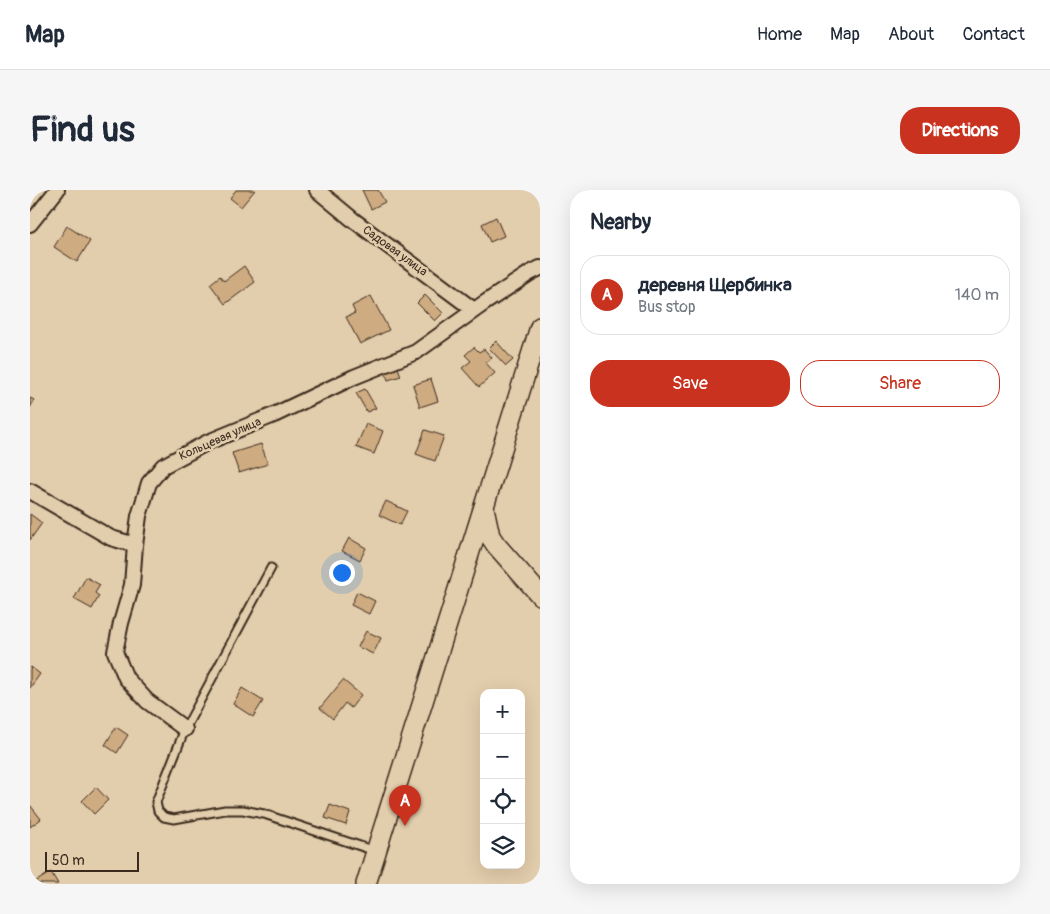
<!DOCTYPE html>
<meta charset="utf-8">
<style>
body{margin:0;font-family:Pangolin,sans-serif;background:#f6f6f7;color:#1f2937}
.controls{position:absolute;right:15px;bottom:15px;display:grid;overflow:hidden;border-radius:10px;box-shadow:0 5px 20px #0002}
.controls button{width:45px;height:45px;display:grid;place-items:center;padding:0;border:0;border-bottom:1px solid #e0e1e3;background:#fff;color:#1f2937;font:25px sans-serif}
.scale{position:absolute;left:15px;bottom:12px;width:94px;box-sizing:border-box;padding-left:5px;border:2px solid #3b2a1e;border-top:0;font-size:14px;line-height:18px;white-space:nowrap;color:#3b2a1e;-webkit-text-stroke:4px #e2cdac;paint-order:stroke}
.you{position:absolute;left:311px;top:382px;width:18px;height:18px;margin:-12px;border:4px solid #fff;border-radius:50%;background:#1a73e8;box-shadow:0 0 0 8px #1a73e833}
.badge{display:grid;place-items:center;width:32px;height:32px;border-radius:50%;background:#c8321e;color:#fff;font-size:16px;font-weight:700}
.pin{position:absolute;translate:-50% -41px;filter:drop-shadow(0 1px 2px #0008)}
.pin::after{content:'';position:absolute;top:26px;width:18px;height:15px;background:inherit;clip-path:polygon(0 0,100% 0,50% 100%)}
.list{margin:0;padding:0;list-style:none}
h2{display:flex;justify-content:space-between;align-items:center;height:65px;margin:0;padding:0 20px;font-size:21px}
h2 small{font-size:16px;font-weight:400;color:#747a83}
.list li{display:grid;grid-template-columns:32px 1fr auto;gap:15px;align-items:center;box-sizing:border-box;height:80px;margin:0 10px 10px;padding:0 10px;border:1px solid #e0e1e3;border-radius:20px}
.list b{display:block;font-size:19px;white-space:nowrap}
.list p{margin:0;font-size:16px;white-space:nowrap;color:#747a83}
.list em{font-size:16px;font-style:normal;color:#747a83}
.actions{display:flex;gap:10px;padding:15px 20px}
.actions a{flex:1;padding:11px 0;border:1px solid #c8321e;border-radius:20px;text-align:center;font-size:18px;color:#c8321e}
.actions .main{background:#c8321e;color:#fff}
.icon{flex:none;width:28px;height:28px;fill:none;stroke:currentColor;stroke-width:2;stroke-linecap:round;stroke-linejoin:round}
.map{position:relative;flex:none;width:510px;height:694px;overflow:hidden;border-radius:20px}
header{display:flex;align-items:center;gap:30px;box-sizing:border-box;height:70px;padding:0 25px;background:#fff;border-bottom:1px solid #e0e1e3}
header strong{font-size:24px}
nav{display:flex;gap:28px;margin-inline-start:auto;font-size:18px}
.intro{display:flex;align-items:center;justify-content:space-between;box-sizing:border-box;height:120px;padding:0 30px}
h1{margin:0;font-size:35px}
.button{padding:12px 22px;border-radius:20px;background:#c8321e;color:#fff;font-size:18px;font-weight:700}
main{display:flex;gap:30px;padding:0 30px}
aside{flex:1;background:#fff;border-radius:20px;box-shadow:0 5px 20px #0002}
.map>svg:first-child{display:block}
.building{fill:#ceab80;stroke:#3b2a1e}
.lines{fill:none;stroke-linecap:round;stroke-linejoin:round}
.lane-casing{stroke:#3b2a1e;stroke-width:11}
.street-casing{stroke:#3b2a1e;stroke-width:18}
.secondary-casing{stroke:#3b2a1e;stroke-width:22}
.lane{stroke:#e2cdac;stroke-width:7}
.street{stroke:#e2cdac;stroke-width:14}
.secondary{stroke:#e2cdac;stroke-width:19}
.labels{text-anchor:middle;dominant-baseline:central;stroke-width:5;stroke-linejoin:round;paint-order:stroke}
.street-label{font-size:12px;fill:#3b2a1e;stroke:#e2cdac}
</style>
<header>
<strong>Map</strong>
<nav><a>Home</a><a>Map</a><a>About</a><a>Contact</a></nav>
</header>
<div class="intro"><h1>Find us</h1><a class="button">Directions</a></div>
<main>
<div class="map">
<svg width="510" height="694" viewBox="0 0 510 694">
<rect width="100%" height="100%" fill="#e2cdac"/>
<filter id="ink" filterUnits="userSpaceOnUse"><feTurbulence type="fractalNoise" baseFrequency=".02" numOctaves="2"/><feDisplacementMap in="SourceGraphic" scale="10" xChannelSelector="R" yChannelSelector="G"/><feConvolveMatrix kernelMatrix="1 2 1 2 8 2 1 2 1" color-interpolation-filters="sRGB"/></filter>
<g filter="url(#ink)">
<path class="building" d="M206,0H225L211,17L200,8Z
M332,0H348L355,12L341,19Z
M466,27L474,46L460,52L452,34Z
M37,36L60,51L47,72L24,57Z
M214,76L225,92L195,114L180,94L190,86L194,91Z
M395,105L413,123L405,131L387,113Z
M341,106L359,140L330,154L316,127L325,123L322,116Z
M466,151L483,170L476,176L459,158Z
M444,157L449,162L454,159L462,168L456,173L465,183L449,197L432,178L441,171L435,165Z
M367,175L371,186L358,190L354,179Z
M401,189L408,211L390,217L383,195Z
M335,199L346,218L337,222L326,203Z
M0,208L4,210L0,218Z
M336,234L353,241L344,264L326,257Z
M395,240L414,246L405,271L386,264Z
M231,254L238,274L209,283L202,263Z
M356,311L377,321L370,335L349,325Z
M0,324L12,333L0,350Z
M319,348L336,358L330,370L312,361Z
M56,387L70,395L65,403L69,406L62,419L44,409Z
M327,402L345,411L339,424L321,415Z
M336,441L351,448L343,464L328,457Z
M1,477L10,484L0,498V479Z
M313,490L331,505L321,518L315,513L303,529L290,518Z
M212,498L233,511L223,527L203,514Z
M86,537L98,545L87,563L75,555Z
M66,597L78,610L64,624L52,611Z
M0,615L11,629L0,637Z
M300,615L320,622L316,635L295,628Z
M21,682L28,694H2Z"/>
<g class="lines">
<defs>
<path id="lane" d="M241,378L155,539L126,612L128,621L134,627L144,629L195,620H213L234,624L345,661"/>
<path id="street" d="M287,0L322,29L444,120
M0,34L27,0
M0,301L81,348L105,355
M155,539L117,511L96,488L85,462L91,433L102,395L105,355L109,326L119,293L133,276L178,252L244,225L324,187L386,162L453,114L500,83L510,78"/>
<path id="secondary" d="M454,318L460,346L466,355L510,405
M336,694L510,137"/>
</defs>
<use href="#lane" class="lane-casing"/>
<use href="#street" class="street-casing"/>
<use href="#secondary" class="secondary-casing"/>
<use href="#lane" class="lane"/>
<use href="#street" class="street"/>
<use href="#secondary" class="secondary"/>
</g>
</g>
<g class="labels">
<g class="street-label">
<text transform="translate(365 61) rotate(36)">Садовая улица</text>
<text transform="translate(190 249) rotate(-24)">Кольцевая улица</text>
</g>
</g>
</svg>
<div class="controls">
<button>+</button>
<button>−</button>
<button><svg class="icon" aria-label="locate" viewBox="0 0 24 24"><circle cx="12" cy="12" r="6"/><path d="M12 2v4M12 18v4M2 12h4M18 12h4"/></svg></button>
<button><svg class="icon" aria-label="layers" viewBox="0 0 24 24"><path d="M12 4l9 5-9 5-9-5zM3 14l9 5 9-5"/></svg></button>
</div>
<div class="scale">50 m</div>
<div class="you"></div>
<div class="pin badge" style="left:375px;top:636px">A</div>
</div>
<aside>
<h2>Nearby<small></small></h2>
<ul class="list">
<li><span class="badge">A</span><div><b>деревня Щербинка</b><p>Bus stop</p></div><em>140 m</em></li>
</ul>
<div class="actions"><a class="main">Save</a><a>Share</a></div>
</aside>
</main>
